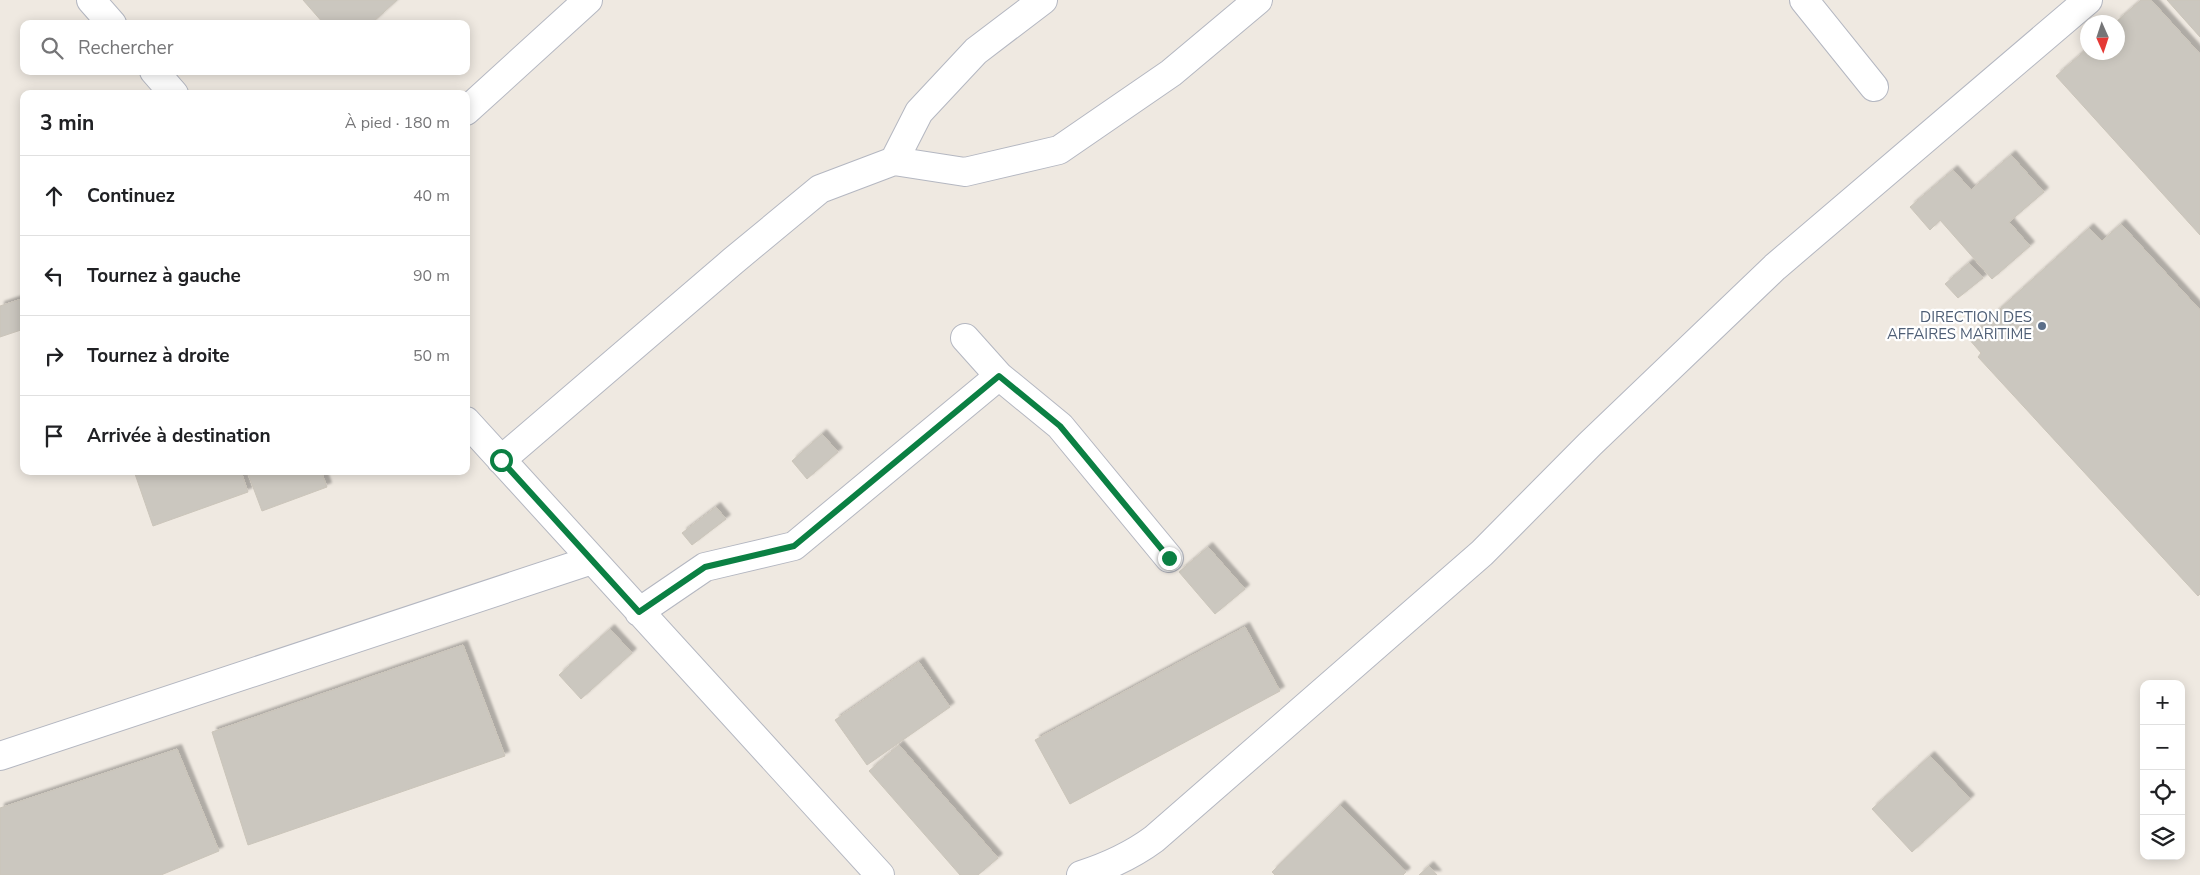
<!DOCTYPE html>
<html lang="fr">
<meta charset="utf-8">
<style>
body{margin:0;font-family:"Nunito Sans",sans-serif;background:#f2f2f2;color:#202124}
.controls{position:absolute;right:15px;bottom:15px;display:grid;overflow:hidden;border-radius:10px;box-shadow:0 2px 12px #0003}
.controls button{width:45px;height:45px;display:grid;place-items:center;padding:0;border:0;border-bottom:1px solid #e0e0e0;background:#fff;color:#202124;font:25px sans-serif}
.compass{position:absolute;left:2080px;top:15px;width:45px;height:45px;border-radius:50%;background:#fff;box-shadow:0 2px 12px #0003;rotate:177deg}
.stop{position:absolute;width:15px;height:15px;margin:-11px;border:4px solid #0b8043;border-radius:50%;background:#fff}
.stop.end{background:#0b8043;border-color:#fff;box-shadow:0 1px 5px #0008}
.list{margin:0;padding:0;list-style:none}
h2{display:flex;justify-content:space-between;align-items:center;height:65px;margin:0;padding:0 20px;font-size:21px}
h2 small{font-size:16px;font-weight:400;color:#757577}
.list li{display:grid;grid-template-columns:32px 1fr auto;gap:15px;align-items:center;box-sizing:border-box;height:80px;padding:0 20px;border-top:1px solid #e0e0e0}
.list b{display:block;font-size:19px;white-space:nowrap}
.list em{font-size:16px;font-style:normal;color:#757577}
.icon{flex:none;width:28px;height:28px;fill:none;stroke:currentColor;stroke-width:2;stroke-linecap:round;stroke-linejoin:round}
.map{position:relative;flex:none;width:2200px;height:875px;overflow:hidden}
.search{position:absolute;background:#fff;box-shadow:0 2px 12px #0003;left:20px;top:20px;width:450px;height:55px;display:flex;align-items:center;gap:12px;box-sizing:border-box;padding:0 18px;border-radius:10px;color:#757577;font-size:19px}
.panel{position:absolute;background:#fff;box-shadow:0 2px 12px #0003;left:20px;top:90px;width:450px;height:385px;border-radius:10px}
.map>svg:first-child{display:block}
.building{fill:#cbc7bf;stroke:#cbc5ba;filter:url(#shadow)}
.lines{fill:none;stroke-linecap:round;stroke-linejoin:round}
.minor-casing{stroke:#b4b7c1;stroke-width:30}
.minor{stroke:#fff;stroke-width:28}
.route{stroke:#0b8043;stroke-width:6}
.service-dot{fill:#5c6f8a;stroke:#fff;stroke-width:2}
.labels{text-anchor:middle;dominant-baseline:central;stroke-width:4.5;stroke-linejoin:round;paint-order:stroke}
.service-label{font-size:15px;fill:#4e5e75;stroke:#fff;text-anchor:end}
</style>
<div class="map">
<svg width="2200" height="875" viewBox="0 0 2200 875">
<defs>
<filter id="shadow"><feDropShadow dx="4.5" dy="-4.5" stdDeviation="1" flood-color="#0004"/></filter>
</defs>
<rect width="100%" height="100%" fill="#efe9e1"/>
<path class="building" d="M303,0H397L371,24H324Z
M2141,0H2151L2200,54V235L2056,76L2088,48V52H2118V22H2116Z
M2167,0H2200V37Z
M2011,155L2044,192L2009,222L2030,246L1992,279L1940,220L1930,230L1910,207L1953,170L1971,190Z
M2121,224L2200,310V594L2198,596L1978,357L1981,353L1968,338L2089,228L2102,241Z
M1969,263L1983,278L1958,298L1945,284Z
M24,298V329L0,337V306Z
M822,434L838,452L807,479L792,461Z
M134,471H241L248,492L153,526Z
M247,471H321L327,487L262,511Z
M716,507L726,519L692,545L682,533Z
M1208,547L1245,589L1215,614L1179,572Z
M1245,627L1280,691L1070,804L1035,740Z
M610,629L632,653L581,699L559,675Z
M463,645L505,756L248,845L212,732Z
M919,662L950,707L867,765L835,720Z
M899,745L998,858L978,875H960L869,771Z
M177,749L219,851L161,875H0V808Z
M1930,756L1970,799L1912,852L1872,809Z
M1340,805L1406,872L1403,875H1275L1272,872Z
M1429,866L1437,875H1419Z"/>
<g class="lines">
<defs>
<path id="minor" d="M91,0L112,24
M1043,0L976,51L919,112L894,161L965,172L1059,150L1171,73L1258,0
M1804,0L1874,87
M154,71L174,94
M466,111L588,0
M965,338L999,376L1060,426L1169,558
M466,421L880,875
M501,460L733,261L820,189L894,161
M639,612L705,567L794,546L999,376
M0,756L592,560
M1081,875C1109,866 1131,856 1154,839L1482,553L1590,444L1775,267L2088,0"/>
</defs>
<use href="#minor" class="minor-casing"/>
<use href="#minor" class="minor"/>
</g>
<g class="lines">
<path class="route" d="M501,460L639,612L705,567L794,546L999,376L1060,426L1169,558"/>
</g>
<circle class="service-dot" cx="2042" cy="326" r="5"/>
<g class="labels">
<g class="service-label">
<text x="2032" y="317">DIRECTION DES<tspan x="2032" dy="17">AFFAIRES MARITIME</tspan></text>
</g>
</g>
</svg>
<div class="controls">
<button>+</button>
<button>−</button>
<button><svg class="icon" aria-label="locate" viewBox="0 0 24 24"><circle cx="12" cy="12" r="6"/><path d="M12 2v4M12 18v4M2 12h4M18 12h4"/></svg></button>
<button><svg class="icon" aria-label="layers" viewBox="0 0 24 24"><path d="M12 4l9 5-9 5-9-5zM3 14l9 5 9-5"/></svg></button>
</div>
<svg class="compass" viewBox="-18 -18 36 36"><path d="M0-13l5 13h-10z" fill="#e53935"/><path d="M0 13l5-13h-10z" fill="#757577"/></svg>
<div class="stop" style="left:501px;top:460px"></div>
<div class="stop end" style="left:1169px;top:558px"></div>
<div class="search"><svg class="icon" aria-label="search" viewBox="0 0 24 24"><circle cx="10" cy="10" r="6"/><path d="M15 15l6 6"/></svg>Rechercher</div>
<section class="panel">
<h2>3 min<small>À pied · 180 m</small></h2>
<ul class="list">
<li><svg class="icon" aria-label="ahead" viewBox="0 0 24 24"><path d="M12 20V5M6 11l6-6 6 6"/></svg><div><b>Continuez</b></div><em>40 m</em></li>
<li><svg class="icon" aria-label="left" viewBox="0 0 24 24"><path d="M17 20v-9H6M10 6l-5 5 5 5"/></svg><div><b>Tournez à gauche</b></div><em>90 m</em></li>
<li><svg class="icon" aria-label="right" viewBox="0 0 24 24"><path d="M7 20v-9h11M14 6l5 5-5 5"/></svg><div><b>Tournez à droite</b></div><em>50 m</em></li>
<li><svg class="icon" aria-label="arrive" viewBox="0 0 24 24"><path d="M6 21V4h12l-3 4 3 4H6"/></svg><div><b>Arrivée à destination</b></div></li>
</ul>
</section>
</div>
